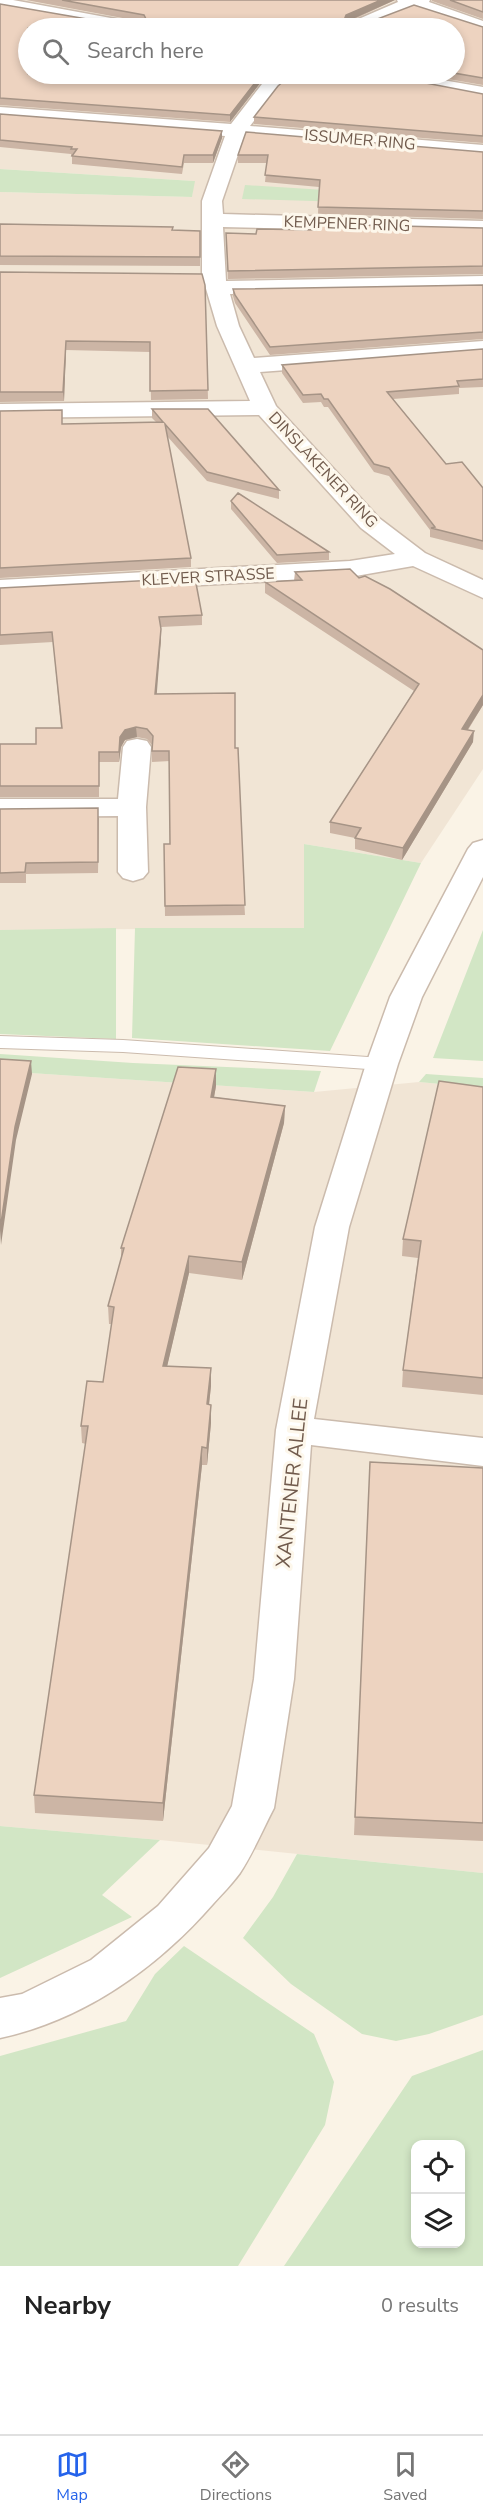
<!DOCTYPE html>
<style>
body{margin:0;font-family:"Nunito Sans",sans-serif;background:#f6f6f6;color:#222}
.controls{position:absolute;right:18px;bottom:18px;display:grid;overflow:hidden;border-radius:12px;box-shadow:0 3px 9px #0003}
.controls button{width:54px;height:54px;display:grid;place-items:center;padding:0;border:0;border-bottom:2px solid #e0e0e0;background:#fff;color:#222;font:30px sans-serif}
.list{margin:0;padding:0;list-style:none}
h2{display:flex;justify-content:space-between;align-items:center;height:78px;margin:0;padding:0 24px;font-size:26px}
h2 small{font-size:20px;font-weight:400;color:#767676}
.icon{flex:none;width:33px;height:33px;fill:none;stroke:currentColor;stroke-width:2;stroke-linecap:round;stroke-linejoin:round}
.map{position:relative;flex:none;width:483px;height:2266px;overflow:hidden}
.search{position:absolute;background:#fff;box-shadow:0 3px 9px #0003;left:18px;right:18px;top:18px;height:66px;display:flex;align-items:center;gap:15px;box-sizing:border-box;padding:0 21px;border-radius:33px;color:#767676;font-size:22px}
.sheet{height:168px;background:#fff}
nav{display:flex;justify-content:space-around;align-items:center;box-sizing:border-box;height:84px;border-top:2px solid #e0e0e0;background:#fff;font-size:16px;color:#767676}
nav a{display:grid;justify-items:center;gap:3px}
nav .on{color:#2563eb}
.map>svg:first-child{display:block}
.residential{fill:#f1e5d5;fill-rule:evenodd}
.green{fill:#d2e6c5;fill-rule:evenodd}
.lines{fill:none;stroke-linecap:round;stroke-linejoin:round}
.lane-casing{stroke:#cbbbad;stroke-width:2}
.street-casing{stroke:#cbbbad;stroke-width:3}
.lane{fill:#fff;fill-rule:evenodd}
.street{fill:#fff;fill-rule:evenodd}
.wall{fill:#ccb5a5}
.shaded-wall{fill:#a69486}
.building{fill:#edd3c0;stroke:#a69486;stroke-width:1.5}
.labels{text-anchor:middle;dominant-baseline:central;stroke-width:6;stroke-linejoin:round;paint-order:stroke}
.far-street-label{font-size:16px;fill:#715b4d;stroke:#fdf7eb}
.street-label{font-size:20px;fill:#715b4d;stroke:#fdf7eb}
</style>
<div class="map">
<svg width="483" height="2266" viewBox="0 0 483 2266">
<rect width="100%" height="100%" fill="#faf3e6"/>
<path class="residential" d="M0,0H483V769L421,863L304,844V928L0,930V192L192,197L194,181L0,169ZM28,28H454V74H28Z
M0,1071L314,1092L419,1082L483,1088V1873L160,1840L0,1826Z"/>
<path class="green" d="M0,169L194,181H195L192,197L0,192Z
M245,185L483,200V206L242,199Z
M304,844L421,863L330,1051L132,1038L135,928H304Z
M116,928V1039L0,1034V930Z
M483,930V1061L433,1058Z
M0,1054L133,1063L321,1071L314,1092L0,1071Z
M426,1074L483,1078V1088L419,1082Z
M0,1826L160,1840L102,1895L132,1917L0,1978Z
M297,1854L483,1873V2015L429,2034L396,2041L362,2034L291,1984L243,1938L273,1897Z
M184,1946L314,2034L334,2082L325,2125L238,2266H0V2056L126,2021L155,1974Z
M483,2050V2266H284L412,2076ZM416,2144H460V2244H416Z"/>
<g class="lines">
<defs>
<path id="lane" d="M0,1036L123,1040L382,1058L389,1060L391,1064L389,1068L382,1070L123,1052L0,1048Z"/>
<path id="street" d="M0,0H13L138,23L144,24L147,28H111L0,8Z
M397,0H430L429,2L483,21V32L414,9L366,28H344L347,24L398,2Z
M276,74H296L276,92L250,126L483,145V157L244,137L222,201L223,214L483,221V233L223,227L226,281L483,276V290L230,294L239,326L254,358L483,341V355L260,372L276,406L379,518L425,553L483,580V598L413,566L350,577L0,596V580L350,561L395,554L361,528L259,415L0,418V404L250,401L217,326L202,275V201L225,136L0,119V107L231,124L262,84Z
M371,74H408L483,87V99L380,80L373,78Z
M137,739L147,741L151,747L146,807L148,872L143,878L133,881L123,878L118,872V816L0,817V799H118L123,747L127,741Z
M483,840V877L422,997L398,1064L349,1227L314,1419L483,1438V1466L311,1445L294,1679L274,1808C263,1829 253,1853 240,1873C232,1884 222,1894 213,1904C157,1968 84,2020 0,2038V1998L22,1994L91,1960L158,1906L209,1848L232,1806L254,1679L276,1430L315,1227L366,1064L390,997L468,849L473,843Z"/>
</defs>
<use href="#lane" class="lane-casing"/>
<use href="#street" class="street-casing"/>
<use href="#lane" class="lane"/>
<use href="#street" class="street"/>
</g>
<path class="wall" d="M26,0H395L346,23L483,27V85L418,74H454V28H28L261,82L230,122L0,105V4L110,23H145L144,22Z
M432,0H483V19L432,1Z
M483,94V143L254,124V117Z
M0,114L222,131V138L213,163H184L182,174L72,164V156H71V154L0,147Z
M483,152V219L318,214L319,187L265,182L267,163H238V155Z
M0,224L200,231V266L0,265Z
M483,228V274L228,279L226,241L256,234L317,230Z
M0,272L205,285L208,399L151,400L150,352L66,350L64,401L0,402Z
M483,285V339L270,355L235,303L233,296V289Z
M483,349V387L459,388V394L393,399L446,464L483,488V550L430,537V530L389,476L374,472L328,407H324L321,402L303,403L282,373V365Z
M152,409L279,490V499L207,481L167,436L191,558V567L0,578V411L63,424L156,422L152,418Z
M231,501L329,552V560L277,563L231,509Z
M295,572L359,578L483,650V705L468,730L473,742L402,860L355,849V838L330,833V822L414,691L265,593V582L294,581Z
M0,588L202,615V625L161,627V639L156,694L235,748L245,915L165,916L164,844H170V761L152,762V745L147,739L137,737L125,740L121,747L119,762H99V797H0V744H36L61,728L53,642L0,645Z
M0,809L99,818L98,873L26,874V883H0Z
M216,1086L214,1097L285,1106L284,1123L242,1280L189,1273L167,1366L211,1368V1386L209,1405H211V1423L207,1465H202L163,1821L35,1813L34,1795L86,1444L82,1443L81,1426L103,1382L112,1324H109L108,1306L121,1259V1248Z
M483,1087V1395L402,1387L403,1370L418,1258L402,1256L403,1239Z
M370,1462L483,1468V1841L354,1835Z"/>
<path class="shaded-wall" d="M381,0H395L346,22L343,28V23L346,15Z
M263,74H273L261,82L230,122V115L261,75Z
M222,131V138L213,163V155Z
M66,341V350L64,401L63,392Z
M161,629V639L156,704L155,694Z
M483,695V705L461,740L462,729Z
M136,727L137,737L125,740L121,747L119,762V752L120,737L125,730Z
M474,731L473,742L402,860L403,848Z
M31,1061L32,1074L16,1140L1,1245L0,1230L15,1127Z
M216,1069V1086L211,1114V1097Z
M285,1106L284,1123L242,1280V1262Z
M189,1256V1273L163,1384V1366Z
M211,1368V1386L207,1422V1404Z
M211,1405V1423L207,1465V1448Z
M202,1447V1465L163,1821V1803Z"/>
<path class="building" d="M62,0H381L346,15L343,23H367L414,5L483,27V78L454,73V28H28V74H263L261,75L230,115L0,98V4L110,23H148L144,15Z
M450,0H483V12Z
M292,74H379L483,94V136L254,117L278,86Z
M0,114L222,131L213,155H184L182,167L72,156L77,149H71L72,147L0,140Z
M246,132L483,152V211L318,207L320,180L265,175L268,155H238Z
M0,224L173,227L172,230L200,231V257L0,256Z
M317,224L483,228V266L228,271L226,233L256,234L257,229L317,230Z
M0,272L202,274L205,285L208,390L150,391V342L66,341L63,392H0Z
M483,285V332L270,347L235,295L233,289Z
M483,349V379L457,381L459,386L387,392L446,464L462,462L483,488V541L431,528L435,527L389,468L374,464L328,399H324L321,394L303,395L282,365Z
M152,409H208L279,490L207,472L165,424L191,558L0,568V411L62,410V424L163,422Z
M238,493L329,552L277,555L231,501Z
M350,569L359,578L365,576L390,589L483,650V695L462,729L474,731L403,848L355,838L361,828L330,822L419,684L265,582L302,580L295,572Z
M195,578L202,615L159,617L161,629L155,694L235,693V748H238L245,905L165,906L164,844H170L169,751H152L153,736L147,729L136,727L125,730L120,737L119,752H99V786H0V744H36V728H62L52,632L0,635V588Z
M98,808V862L26,863L25,872L0,873V809Z
M0,1059L31,1061L15,1127L0,1230Z
M178,1067L216,1069L211,1097L285,1106L242,1262L189,1256L163,1366L211,1368L207,1404L211,1405L207,1448L202,1447L163,1803L34,1795L88,1426H81L87,1381L103,1382L114,1307L108,1306L124,1248H121Z
M439,1081L483,1087V1378L403,1370L421,1241L403,1239Z
M370,1462L483,1468V1823L355,1817Z"/>
<g class="labels">
<g class="far-street-label">
<text transform="translate(360 140) rotate(5)">ISSUMER RING</text>
<text transform="translate(347 224) rotate(2)">KEMPENER RING</text>
<text transform="translate(323 470) rotate(47)">DINSLAKENER RING</text>
<text transform="translate(208 577) rotate(-3)">KLEVER STRASSE</text>
</g>
<g class="street-label">
<text transform="translate(292 1483) rotate(-84)">XANTENER ALLEE</text>
</g>
</g>
</svg>
<div class="controls">
<button><svg class="icon" aria-label="locate" viewBox="0 0 24 24"><circle cx="12" cy="12" r="6"/><path d="M12 2v4M12 18v4M2 12h4M18 12h4"/></svg></button>
<button><svg class="icon" aria-label="layers" viewBox="0 0 24 24"><path d="M12 4l9 5-9 5-9-5zM3 14l9 5 9-5"/></svg></button>
</div>
<div class="search"><svg class="icon" aria-label="search" viewBox="0 0 24 24"><circle cx="10" cy="10" r="6"/><path d="M15 15l6 6"/></svg>Search here</div>
</div>
<section class="sheet">
<h2>Nearby<small>0 results</small></h2>
<ul class="list">
</ul>
</section>
<nav>
<a class="on"><svg class="icon" aria-label="map" viewBox="0 0 24 24"><path d="M3 6l6-2 6 2 6-2v14l-6 2-6-2-6 2zM9 4v14M15 6v14"/></svg>Map</a>
<a><svg class="icon" aria-label="directions" viewBox="0 0 24 24"><path d="M12 3l9 9-9 9-9-9zM9 14v-3h6M13 9l2 2-2 2"/></svg>Directions</a>
<a><svg class="icon" aria-label="saved" viewBox="0 0 24 24"><path d="M7 4h10v16l-5-4-5 4z"/></svg>Saved</a>
</nav>
